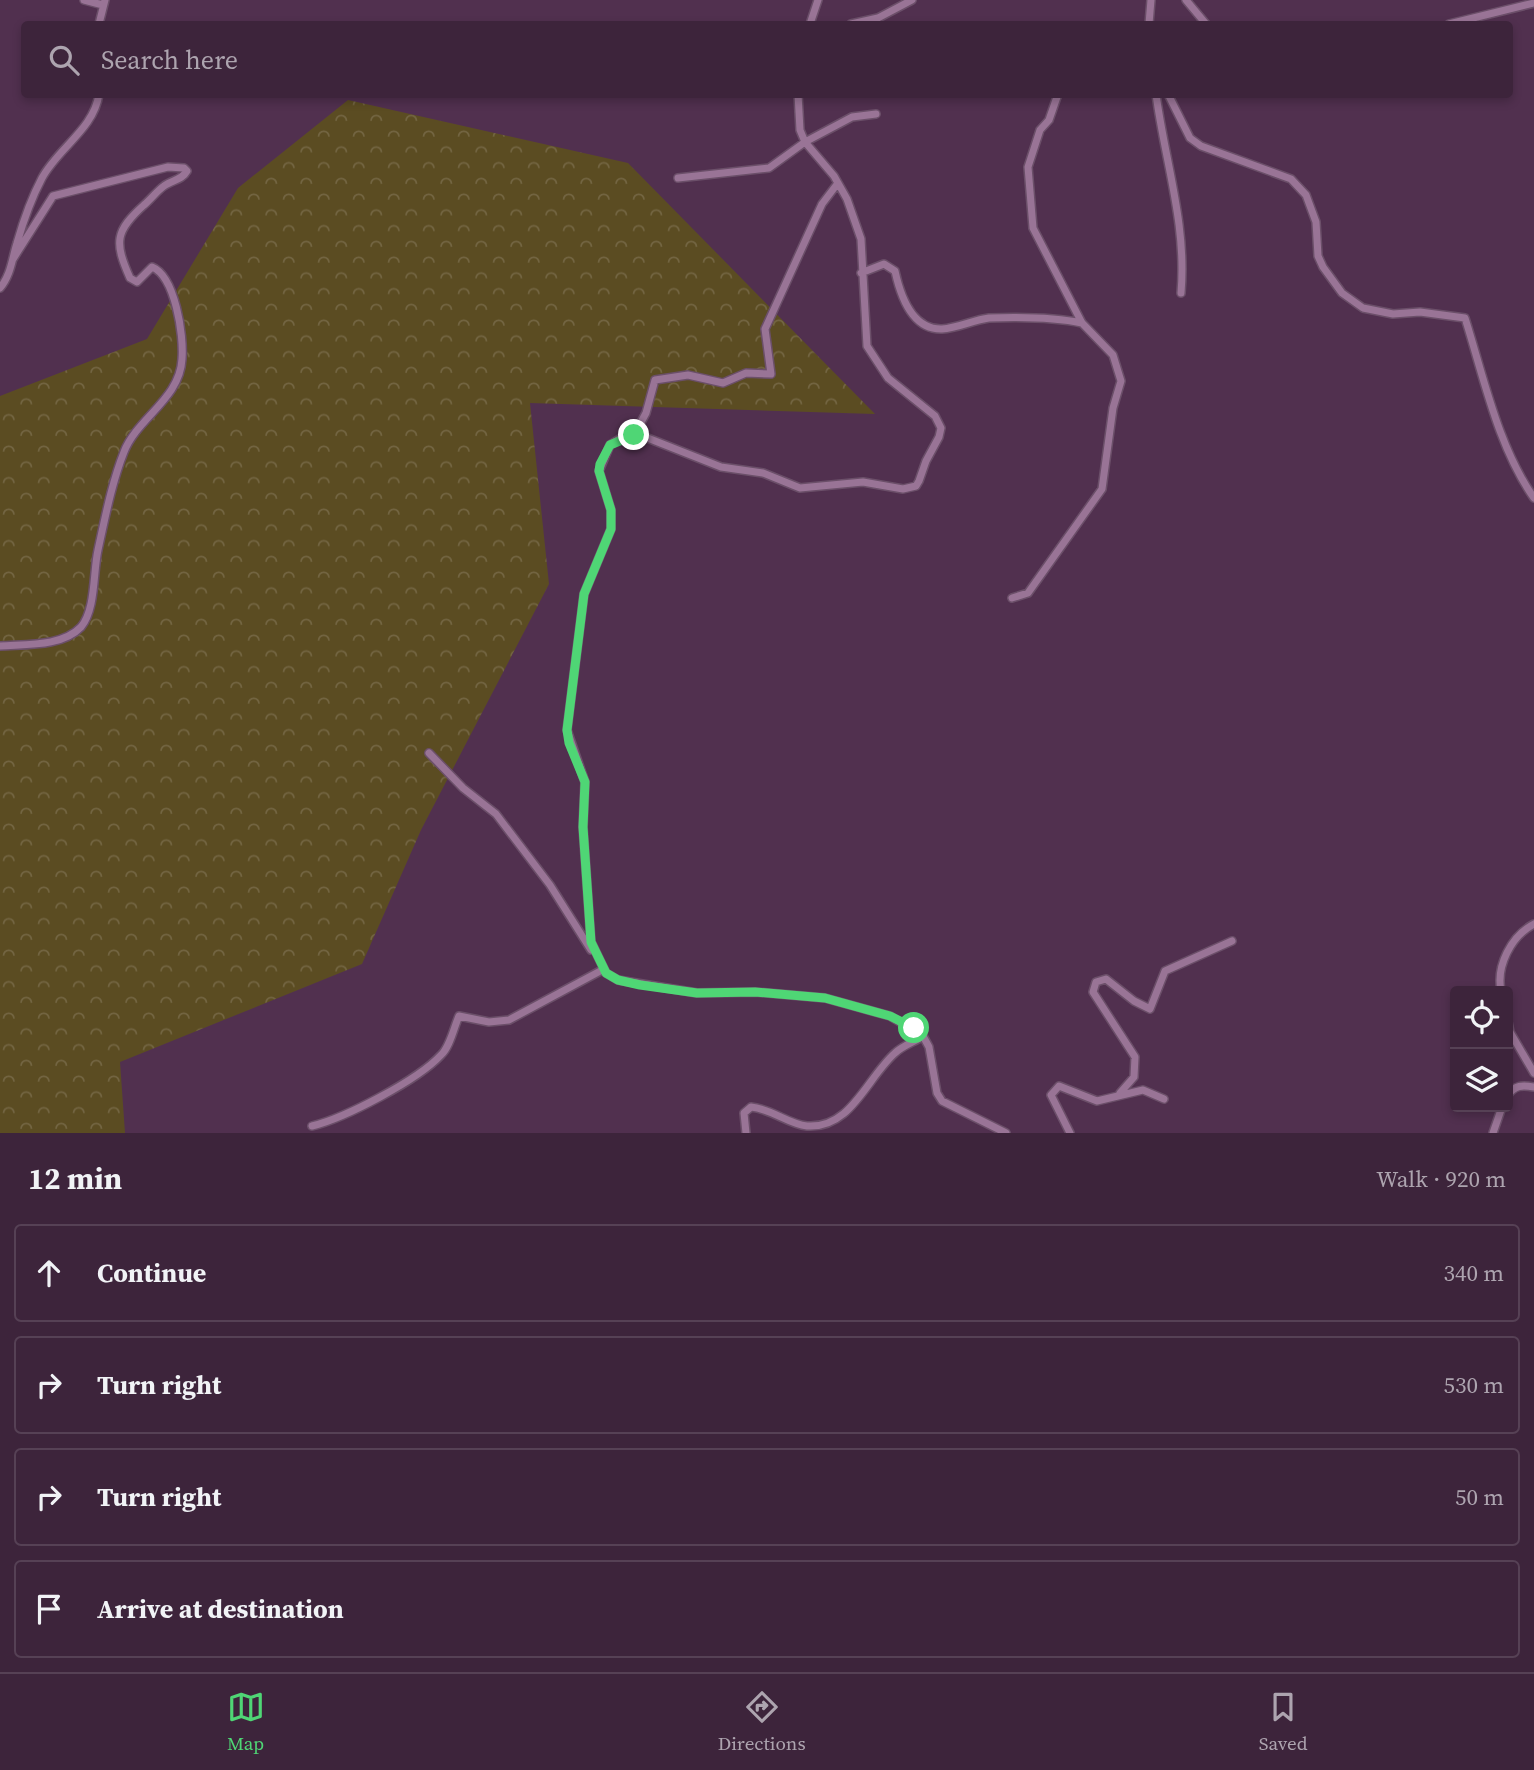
<!DOCTYPE html>
<meta charset="utf-8">
<style>
body{margin:0;font-family:"Source Serif 4",serif;background:#483046;color:#f1f3f6}
.controls{position:absolute;right:21px;bottom:21px;display:grid;overflow:hidden;border-radius:7px;box-shadow:0 4px 10px #0003}
.controls button{width:63px;height:63px;display:grid;place-items:center;padding:0;border:0;border-bottom:2px solid #564155;background:#3d243b;color:#f1f3f6;font:35px sans-serif}
.stop{position:absolute;width:21px;height:21px;margin:-16px;border:5px solid #4fd675;border-radius:50%;background:#fff}
.stop.end{background:#4fd675;border-color:#fff;box-shadow:0 2px 7px #0008}
.list{margin:0;padding:0;list-style:none}
h2{display:flex;justify-content:space-between;align-items:center;height:91px;margin:0;padding:0 28px;font-size:30px}
h2 small{font-size:23px;font-weight:400;color:#ada4af}
.list li{display:grid;grid-template-columns:46px 1fr auto;gap:21px;align-items:center;box-sizing:border-box;height:98px;margin:0 14px 14px;padding:0 14px;border:2px solid #564155;border-radius:7px}
.list b{display:block;font-size:26px;white-space:nowrap}
.list em{font-size:23px;font-style:normal;color:#ada4af}
.icon{flex:none;width:38px;height:38px;fill:none;stroke:currentColor;stroke-width:2;stroke-linecap:round;stroke-linejoin:round}
.map{position:relative;flex:none;width:1534px;height:1133px;overflow:hidden}
.search{position:absolute;background:#3d243b;box-shadow:0 4px 10px #0003;left:21px;right:21px;top:21px;height:77px;display:flex;align-items:center;gap:18px;box-sizing:border-box;padding:0 24px;border-radius:7px;color:#ada4af;font-size:26px}
.sheet{height:539px;background:#3d243b}
nav{display:flex;justify-content:space-around;align-items:center;box-sizing:border-box;height:98px;border-top:2px solid #564155;background:#3d243b;font-size:19px;color:#ada4af}
nav a{display:grid;justify-items:center;gap:4px}
nav .on{color:#4fd675}
.map>svg:first-child{display:block}
.forest{fill:url(#forest-crowns)}
.lines{fill:none;stroke-linecap:round;stroke-linejoin:round}
.minor-casing{stroke:#6b4f69;stroke-width:10}
.minor{stroke:#997496;stroke-width:7}
.route{stroke:#4fd675;stroke-width:9}
</style>
<div class="map">
<svg width="1534" height="1133" viewBox="0 0 1534 1133">
<defs>
<pattern id="forest-crowns" width="20" height="18" patternUnits="userSpaceOnUse" patternTransform="scale(1.75)"><rect width="20" height="18" fill="#5b4c22"/><path d="M2 6a3 3 0 1 1 6 0M12 15a3 3 0 1 1 6 0" fill="none" stroke="#736542"/></pattern>
</defs>
<rect width="100%" height="100%" fill="#51304f"/>
<path class="forest" d="M348,100L628,163L875,414L530,403L549,584L421,830L362,964L120,1062L125,1133H0V396L147,339L238,188Z"/>
<g class="lines">
<defs>
<path id="minor" d="M84,0L103,5
M1186,0L1206,24
M99,24L105,0
M810,24L818,0
M851,24L878,18L912,0
M1149,24L1151,0
M1449,24L1534,3
M798,94L800,130L805,142L834,176L847,199L861,239L867,346L888,378L935,416L941,428L939,437L926,461L919,481L916,486L903,489L863,482L800,488L763,473L721,467L640,435L621,438L610,445L599,471L611,510V529L584,594L567,730L585,782L583,827L591,942L606,973L618,980L697,993L755,992L825,998L890,1016L923,1036L929,1047L937,1093L942,1101L1006,1133
M1156,94C1165,162 1187,224 1181,293
M1168,94L1190,138L1201,146L1291,179L1306,195L1316,222L1318,256L1323,267L1342,293L1363,308L1393,314L1420,312L1465,318C1484,378 1498,447 1534,498
M678,178L769,168L805,142L852,117L876,114
M861,273L884,264L895,271C900,294 911,330 942,329C958,328 973,320 989,318C1018,317 1053,317 1082,323
M0,288C11,275 12,259 17,243C23,222 32,197 42,178C58,148 94,129 99,94
M634,435L646,413L655,380L688,375L723,383L746,373L771,374L765,329L822,204L838,183
M1012,598L1028,593L1102,489L1113,408L1121,381L1113,355L1082,323L1033,228L1028,167L1040,130L1049,120L1058,94
M0,646C25,644 62,647 81,627C96,609 93,572 98,550C105,518 112,482 124,452C137,418 180,399 182,359C184,335 175,276 152,267L137,282L130,278C114,242 115,231 144,205C151,199 157,191 164,186C172,180 182,180 187,171L184,168L168,167L53,196L13,259
M429,753L463,788L496,814L550,885L591,950
M1501,991C1496,966 1511,936 1534,924
M1508,1022L1510,1032L1534,1073
M1120,1093L1134,1077L1135,1057L1093,992L1096,982L1106,979L1134,1001L1150,1009L1165,971L1232,941
M1508,1095C1515,1085 1522,1085 1534,1087
M312,1126C345,1118 418,1080 441,1055C450,1047 454,1027 459,1016L489,1022L509,1020L604,969
M746,1133L744,1113L751,1107C772,1109 788,1124 807,1126C851,1129 866,1079 895,1053C902,1046 914,1042 923,1036
M1070,1133L1051,1095L1059,1086L1097,1101L1143,1090L1164,1099
M1493,1133L1502,1107"/>
</defs>
<use href="#minor" class="minor-casing"/>
<use href="#minor" class="minor"/>
</g>
<g class="lines">
<path class="route" d="M634,435L610,445L600,464L599,471L611,510V529L584,594L567,730L569,743L585,782L583,827L591,942L606,973L618,980L640,985L697,993L755,992L825,998L890,1016L914,1028"/>
</g>
</svg>
<div class="controls">
<button><svg class="icon" aria-label="locate" viewBox="0 0 24 24"><circle cx="12" cy="12" r="6"/><path d="M12 2v4M12 18v4M2 12h4M18 12h4"/></svg></button>
<button><svg class="icon" aria-label="layers" viewBox="0 0 24 24"><path d="M12 4l9 5-9 5-9-5zM3 14l9 5 9-5"/></svg></button>
</div>
<div class="stop" style="left:914px;top:1028px"></div>
<div class="stop end" style="left:634px;top:435px"></div>
<div class="search"><svg class="icon" aria-label="search" viewBox="0 0 24 24"><circle cx="10" cy="10" r="6"/><path d="M15 15l6 6"/></svg>Search here</div>
</div>
<section class="sheet">
<h2>12 min<small>Walk · 920 m</small></h2>
<ul class="list">
<li><svg class="icon" aria-label="ahead" viewBox="0 0 24 24"><path d="M12 20V5M6 11l6-6 6 6"/></svg><div><b>Continue</b></div><em>340 m</em></li>
<li><svg class="icon" aria-label="right" viewBox="0 0 24 24"><path d="M7 20v-9h11M14 6l5 5-5 5"/></svg><div><b>Turn right</b></div><em>530 m</em></li>
<li><svg class="icon" aria-label="right" viewBox="0 0 24 24"><path d="M7 20v-9h11M14 6l5 5-5 5"/></svg><div><b>Turn right</b></div><em>50 m</em></li>
<li><svg class="icon" aria-label="arrive" viewBox="0 0 24 24"><path d="M6 21V4h12l-3 4 3 4H6"/></svg><div><b>Arrive at destination</b></div></li>
</ul>
</section>
<nav>
<a class="on"><svg class="icon" aria-label="map" viewBox="0 0 24 24"><path d="M3 6l6-2 6 2 6-2v14l-6 2-6-2-6 2zM9 4v14M15 6v14"/></svg>Map</a>
<a><svg class="icon" aria-label="directions" viewBox="0 0 24 24"><path d="M12 3l9 9-9 9-9-9zM9 14v-3h6M13 9l2 2-2 2"/></svg>Directions</a>
<a><svg class="icon" aria-label="saved" viewBox="0 0 24 24"><path d="M7 4h10v16l-5-4-5 4z"/></svg>Saved</a>
</nav>
